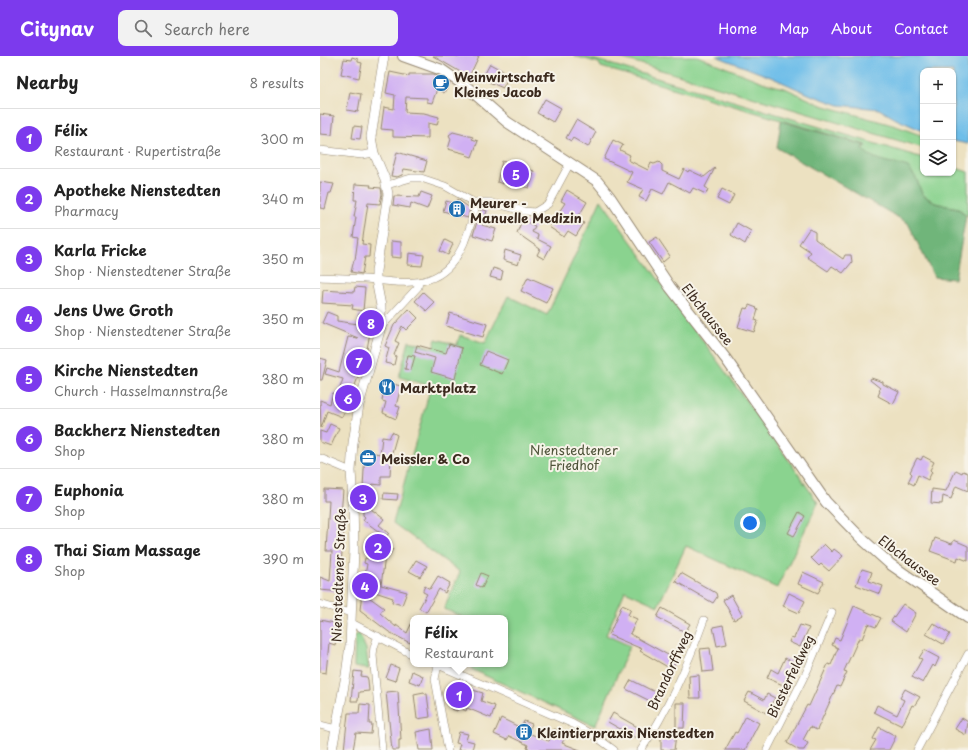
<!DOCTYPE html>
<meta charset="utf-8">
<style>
body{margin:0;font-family:"Playpen Sans",sans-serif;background:#f2f2f2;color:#222}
.controls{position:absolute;right:12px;top:12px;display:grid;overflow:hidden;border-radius:8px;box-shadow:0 1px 3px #0004}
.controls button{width:36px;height:36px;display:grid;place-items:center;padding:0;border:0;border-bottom:1px solid #e0e0e0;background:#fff;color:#222;font:20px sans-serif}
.you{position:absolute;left:430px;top:467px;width:14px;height:14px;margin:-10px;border:3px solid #fff;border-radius:50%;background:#1a73e8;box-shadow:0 0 0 6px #1a73e833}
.badge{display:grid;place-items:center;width:26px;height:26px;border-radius:50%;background:#7c3aed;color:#fff;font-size:13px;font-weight:700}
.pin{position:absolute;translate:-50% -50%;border:2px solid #fff;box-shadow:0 1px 4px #0006}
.popup{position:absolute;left:90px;top:559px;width:98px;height:52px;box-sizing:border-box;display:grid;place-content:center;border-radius:8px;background:#fff;filter:drop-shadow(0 1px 3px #0005);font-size:13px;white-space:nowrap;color:#767676}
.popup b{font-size:15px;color:#222}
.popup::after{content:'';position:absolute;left:50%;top:100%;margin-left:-8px;border:8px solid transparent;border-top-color:#fff}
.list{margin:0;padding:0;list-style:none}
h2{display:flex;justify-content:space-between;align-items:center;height:52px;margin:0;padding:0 16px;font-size:17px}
h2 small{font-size:13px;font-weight:400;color:#767676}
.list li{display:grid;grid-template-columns:26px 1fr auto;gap:12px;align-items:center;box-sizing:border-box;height:60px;padding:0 16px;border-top:1px solid #e0e0e0}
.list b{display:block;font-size:15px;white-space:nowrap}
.list p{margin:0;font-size:13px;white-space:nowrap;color:#767676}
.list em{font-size:13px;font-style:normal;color:#767676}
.icon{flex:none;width:22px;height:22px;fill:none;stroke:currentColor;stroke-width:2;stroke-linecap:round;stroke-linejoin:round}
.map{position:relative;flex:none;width:648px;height:694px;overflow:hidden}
header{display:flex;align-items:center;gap:24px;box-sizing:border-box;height:56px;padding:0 20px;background:#7c3aed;color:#fff}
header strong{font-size:19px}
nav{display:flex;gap:22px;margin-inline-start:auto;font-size:14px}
.search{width:280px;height:36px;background:#f2f2f2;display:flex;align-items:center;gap:10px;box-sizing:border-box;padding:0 14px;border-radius:8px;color:#767676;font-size:15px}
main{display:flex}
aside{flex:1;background:#fff}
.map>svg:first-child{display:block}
.green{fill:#8ad38f;stroke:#627e56}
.forest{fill:#6fb57a;stroke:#55704c}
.water{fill:#6ebee9;stroke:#547484}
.building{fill:#d0b0f3}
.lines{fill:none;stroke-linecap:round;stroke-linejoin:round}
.minor-casing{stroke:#948670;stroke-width:8}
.tertiary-casing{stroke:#948670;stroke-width:10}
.secondary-casing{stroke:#948670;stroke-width:12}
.minor{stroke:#fff;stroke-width:7}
.tertiary{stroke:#fff;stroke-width:9}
.secondary{stroke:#fff;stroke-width:10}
.labels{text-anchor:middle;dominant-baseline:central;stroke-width:4;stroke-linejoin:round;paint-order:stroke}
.poi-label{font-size:13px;font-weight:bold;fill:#3b2a1e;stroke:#f7f3e8;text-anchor:start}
.street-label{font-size:13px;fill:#3b2a1e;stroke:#f7f3e8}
.park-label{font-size:13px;fill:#4f543a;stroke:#f7f3e8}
</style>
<header>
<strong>Citynav</strong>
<div class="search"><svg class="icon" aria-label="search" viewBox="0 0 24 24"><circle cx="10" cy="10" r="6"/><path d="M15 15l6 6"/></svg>Search here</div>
<nav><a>Home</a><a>Map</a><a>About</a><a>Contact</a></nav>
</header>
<main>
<aside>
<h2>Nearby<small>8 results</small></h2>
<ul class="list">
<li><span class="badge">1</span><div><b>Félix</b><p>Restaurant · Rupertistraße</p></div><em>300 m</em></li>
<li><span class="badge">2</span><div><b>Apotheke Nienstedten</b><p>Pharmacy</p></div><em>340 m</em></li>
<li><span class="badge">3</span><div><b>Karla Fricke</b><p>Shop · Nienstedtener Straße</p></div><em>350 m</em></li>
<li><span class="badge">4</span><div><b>Jens Uwe Groth</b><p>Shop · Nienstedtener Straße</p></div><em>350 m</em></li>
<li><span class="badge">5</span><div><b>Kirche Nienstedten</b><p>Church · Hasselmannstraße</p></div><em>380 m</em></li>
<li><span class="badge">6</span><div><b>Backherz Nienstedten</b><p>Shop</p></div><em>380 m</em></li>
<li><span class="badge">7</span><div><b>Euphonia</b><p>Shop</p></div><em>380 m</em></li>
<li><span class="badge">8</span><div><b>Thai Siam Massage</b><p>Shop</p></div><em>390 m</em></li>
</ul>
</aside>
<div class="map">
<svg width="648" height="694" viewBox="0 0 648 694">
<rect width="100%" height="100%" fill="#f7f3e8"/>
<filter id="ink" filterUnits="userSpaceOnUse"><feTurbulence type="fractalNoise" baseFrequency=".025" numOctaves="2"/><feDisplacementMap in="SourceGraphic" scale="8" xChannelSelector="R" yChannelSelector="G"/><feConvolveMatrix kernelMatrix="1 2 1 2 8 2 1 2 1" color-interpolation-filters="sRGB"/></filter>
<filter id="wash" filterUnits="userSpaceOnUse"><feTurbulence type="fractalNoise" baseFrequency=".012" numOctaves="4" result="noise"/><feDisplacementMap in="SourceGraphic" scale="16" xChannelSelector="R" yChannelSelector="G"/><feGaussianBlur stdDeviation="0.9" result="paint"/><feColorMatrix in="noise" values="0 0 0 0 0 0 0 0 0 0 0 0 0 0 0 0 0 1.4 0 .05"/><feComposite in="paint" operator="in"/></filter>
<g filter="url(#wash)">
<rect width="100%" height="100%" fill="#ece1c1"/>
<path class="green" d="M254,0H263L603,102V117H633V111L648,116V160L638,152L615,147L602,138L596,122L576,107L562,106L549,101L543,94L546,89L281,11L279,7Z
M294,0H377L445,27L467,33L501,49L576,70L603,80V92Z
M281,144L459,390L498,447L457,532L366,490L338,550L305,535L286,579L310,590L275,670L151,613L154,608H185V562H145L124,553L140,516L73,467L111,330L79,321L89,285L113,292L116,283L137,289L140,279L165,287L188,240L227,259Z
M39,577L46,593L49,613L34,611L35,580Z"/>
<path class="forest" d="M461,65L547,90L543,91V94C555,106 572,106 588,111L596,122L602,138L615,147L638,152L646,160L635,223L614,221L588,167L457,92Z"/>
<path class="water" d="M396,0H648V88L633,85V15H603V75L576,63L559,53L519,49L491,39L453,22Z"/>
<g id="blocks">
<path class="building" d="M113,0H159L149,21Z
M32,1L38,3V6L42,7L39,22L21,18L24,3L31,4Z
M170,8L183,15L181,20L187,23L183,32L162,23Z
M70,16L89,20V18H114L130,27L124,37L117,33L112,47L107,46V42L86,41L85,56L104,57L119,61L117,69L108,67V82L73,81V74L61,73L64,51L74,53L75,39L66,37Z
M30,36L41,38L38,56L27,54Z
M225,43L241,52L233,66L217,57Z
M0,58L14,60L12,79L0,78Z
M256,64L276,76L268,91L253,82L251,85L246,82Z
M34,70L42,71L40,83L32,82Z
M133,76L153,81L152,83L158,85L152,101L146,99L147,98L128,93L131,83L129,79Z
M293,84L303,89L300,94L310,99L308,104L328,114L331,107L334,108L339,106L342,109V115L359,123L364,113L368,116L369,114L384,121L395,112L385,131L388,133L386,138L373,132L370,137L349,126L343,138L332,133L326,145L319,141L323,133L307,126L312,116L284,103Z
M77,96L107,105L104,116L84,113L82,119L77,121L71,120Z
M182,105L214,115L209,132L184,124L183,128L177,126Z
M0,126L14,128L11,137H9L5,153L0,152Z
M35,128L51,129L50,131L61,132L62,138L60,148L48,147L42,188L50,189L49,201H45L42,218L31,216L34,204H35L38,182L33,181L36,161H34L37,144H34Z
M402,133L414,139L409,149L397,143Z
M247,134L267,146L257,163L264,167L256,180L248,175L244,181L229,171L245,147L241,145Z
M101,136L112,140L107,153L91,147L90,152L73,149L74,140L99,141Z
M137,143L150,152L148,162L123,155L126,145L136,148Z
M161,153L167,155L162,169L176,173L172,185L153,179Z
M202,164L215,170L212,176L218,179L217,183L231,190L224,203L217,199L220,193L197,177Z
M417,167L431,175L425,188L411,179Z
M489,173L495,176V183L523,203L525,199H531L532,206L523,217L512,210L508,215L487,201L491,196L479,188Z
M337,181L350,200L343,206L329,186Z
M125,184L133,188L128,199L120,195Z
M71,185L81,186V202L71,201Z
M185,194L201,199L198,209L183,204Z
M89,197L104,199L102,210L88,209Z
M173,212L183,215L181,224L170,221Z
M208,221L233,232L226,247L201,235Z
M35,231L45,232L43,255L32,253L33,249L2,247L3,234L34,236Z
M103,236L115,247L107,255L95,245Z
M429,249L437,252L436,253L438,254L435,264L438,265L434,276L418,271L424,252L428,253Z
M89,253L98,262L86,274L82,270L75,285L79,287L74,299L76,300L74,309L65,307L69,292L65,290L74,269Z
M7,256L17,260V265L38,268L39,258L53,259L46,299L29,346L22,361L7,355L1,372L0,344L10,348L13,337L18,338L23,323L5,318L7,312L19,316L28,281L38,282L2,267Z
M130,257L167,268L163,281L126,270Z
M129,288L142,292L135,323L111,316L115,302L95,296L97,289L126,297Z
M166,295L188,304L182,318L160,309Z
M88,299L95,300L91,314L85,313Z
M0,302L7,304L2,324H0Z
M551,322L563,326V328L579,336L573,348L558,340L560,335L559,334L560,332L550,324Z
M65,326L81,330L76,350L80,351L76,363L63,357L66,346L62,345Z
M10,368L19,372L11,390L0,386V375L6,377Z
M72,376L77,379L71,400L70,420H61V429L52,428L51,453L64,463L59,469L69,477L61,487L73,493L68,502L65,501L61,529L87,536L82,549L72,546L73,542L43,532L47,508L44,507L45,502H49L62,478L43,464L45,461L43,459V451H42L45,395L60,398L62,381L69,382Z
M603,400L614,406L610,414L612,416L608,424L598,419L594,429L588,426L592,418L590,416L597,402L601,404Z
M636,414L642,417L643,415L648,417V435L636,430L631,443L623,440L622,448L611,447L612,433L626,435Z
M4,433L23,434L21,459H18L17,472L24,473L21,508L22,536L0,534V521L10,525L12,495H6L9,445H4Z
M64,437L78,438L77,444L63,443Z
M479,456L485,460L474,480L468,477Z
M615,482L632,488L634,484L648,490V505L638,501L637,505L610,495Z
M504,488L512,496L514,493L523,500L509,515L501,508L499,510L491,502Z
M96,504L107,510L100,521L89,515Z
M542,513L552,516L549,525L563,530L560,538L536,529Z
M483,516L504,526L498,537L478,528Z
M161,517L168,520L162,532L156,529Z
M361,517L396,537L397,541L393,547L355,525Z
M118,520L130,527L125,537L119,533L106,556L99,552L107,538L103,536V534L105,530L110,533Z
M42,536L64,552L60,557L76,571V569L87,577L93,564V581L90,587L69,576L40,554Z
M469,537L485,545L479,557L463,550Z
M411,539L422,559L414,564L403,544Z
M583,548L596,557L586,576L571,565Z
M302,549L311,553L308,559L317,563L310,578L357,604L351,613L320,595L322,593L289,579Z
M534,550L561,562L556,571L548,568L542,583L539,582L524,615L527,616L520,631L517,630L497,674L490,671L483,684L488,687L484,694H479L467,687L487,649L489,650L508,608L511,609L518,592L512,589L515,582L520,584Z
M342,552L370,568L365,576L337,561Z
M0,564L19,568L15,589L9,587L6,617L0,616Z
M613,567L630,578L623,588L606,578Z
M403,569L407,588L397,590L393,571Z
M480,569L489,572L480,591L469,586L471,581L474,582Z
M390,592L393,615L383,616L380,593Z
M604,594L619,602L615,611L613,609L603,627L592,621L602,603L599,602Z
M465,602L473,606L463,629L447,622L451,613L458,617Z
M71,609L79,612L75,625L66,622Z
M34,615L42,616L41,620L47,621L48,624L49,635L39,636L38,645H31Z
M92,615L103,620L100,629L89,625Z
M379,619L380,642H370L369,620Z
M311,624L341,639L336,648L306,633Z
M149,633L163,637L161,645L175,650L171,662L147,652L146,655L138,651L137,655L131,653L133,647L128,645L132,634L146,639Z
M585,633L600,641L594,650L592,649L582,670L554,656L557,649L577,659L584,644L580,642Z
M78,635L81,684H79V694H72L66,636Z
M104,636L105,638H107L110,661L97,663L94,638Z
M429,636L444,644L447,638L455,642L446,657L424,645Z
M356,647H365L364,672H356Z
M40,648L50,649L49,668H52L51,678L36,677L33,694H24L28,657H39Z
M293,657L321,673L316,682L288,666Z
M426,660L439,667L425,694H405L415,676L417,677Z
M181,662L201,672L204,665L212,668L208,677L229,685L234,673L239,674L247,678L242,687L260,694H210L207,692L208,689L189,680L187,684L174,678Z
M642,662L648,666L646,679L635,673Z
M559,671L576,680L569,694H550L556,684L553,683Z
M111,673L113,694H99L96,676Z
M139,676L148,678L146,684L154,686L152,694H138L140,688L136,687Z
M346,678L356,679L354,694H341V680L346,681Z"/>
</g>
</g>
<g filter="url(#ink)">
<use href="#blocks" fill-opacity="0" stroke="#948670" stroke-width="1"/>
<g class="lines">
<defs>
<path id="minor" d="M0,94L42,99L54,97
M67,129L91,122H101L125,130L153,146H169L204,155L215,156L228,148L250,107
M0,221C18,222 37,222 55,224C97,229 125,230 144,187C149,173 155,160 156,146
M61,271L98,231L99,226
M0,402L31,415
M0,548L31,557
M30,566L93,599
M58,580L54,591L53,599L62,694
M116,608L253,668L275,680L294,694
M118,609L115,623L128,694
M0,669L16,673
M321,694C346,658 369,606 384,564
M447,694L488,613L512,556
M597,694L648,598"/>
<path id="tertiary" d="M12,694L26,619L30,589L34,494L33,445L31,415L33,387L39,349L61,271V250L56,224V215L68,138L65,123L54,97L51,81L64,0"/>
<path id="secondary" d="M83,0L122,14L148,32L187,66L277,125L290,141L350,231L406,303L506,446L541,482L570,508L648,562"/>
</defs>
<use href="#minor" class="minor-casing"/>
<use href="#tertiary" class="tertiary-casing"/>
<use href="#secondary" class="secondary-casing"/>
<use href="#minor" class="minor"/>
<use href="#tertiary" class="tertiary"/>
<use href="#secondary" class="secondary"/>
</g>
</g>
<defs>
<symbol id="cafe-disc" viewBox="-11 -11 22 22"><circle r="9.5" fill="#1f6fb2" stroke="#f7f3e8"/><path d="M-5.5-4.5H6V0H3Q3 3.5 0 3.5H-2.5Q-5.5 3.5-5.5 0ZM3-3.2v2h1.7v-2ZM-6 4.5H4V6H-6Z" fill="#fff"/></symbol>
<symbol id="building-disc" viewBox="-11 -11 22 22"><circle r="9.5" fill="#1f6fb2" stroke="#f7f3e8"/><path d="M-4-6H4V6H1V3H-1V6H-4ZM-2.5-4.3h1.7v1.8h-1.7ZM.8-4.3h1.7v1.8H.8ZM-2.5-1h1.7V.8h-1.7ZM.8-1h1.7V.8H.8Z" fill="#fff"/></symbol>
<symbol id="restaurant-disc" viewBox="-11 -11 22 22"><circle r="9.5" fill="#1f6fb2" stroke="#f7f3e8"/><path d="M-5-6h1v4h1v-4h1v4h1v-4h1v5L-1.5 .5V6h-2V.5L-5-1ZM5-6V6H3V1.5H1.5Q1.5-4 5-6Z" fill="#fff"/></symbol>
<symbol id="office-disc" viewBox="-11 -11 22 22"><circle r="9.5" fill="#1f6fb2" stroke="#f7f3e8"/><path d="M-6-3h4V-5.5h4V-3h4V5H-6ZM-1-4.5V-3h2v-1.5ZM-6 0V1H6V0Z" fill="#fff"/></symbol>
</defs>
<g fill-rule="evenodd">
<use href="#cafe-disc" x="111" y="17" width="20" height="20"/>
<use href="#building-disc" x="127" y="143" width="20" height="20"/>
<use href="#restaurant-disc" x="57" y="321" width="20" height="20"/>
<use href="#office-disc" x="38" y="392" width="20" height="20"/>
<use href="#building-disc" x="194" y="666" width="20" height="20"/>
</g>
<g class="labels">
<g class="poi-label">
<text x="134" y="20">Weinwirtschaft<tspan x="134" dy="15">Kleines Jacob</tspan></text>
<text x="150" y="146">Meurer -<tspan x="150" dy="15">Manuelle Medizin</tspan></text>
<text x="80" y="331">Marktplatz</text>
<text x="61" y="402">Meissler &amp; Co</text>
<text x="217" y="676">Kleintierpraxis Nienstedten</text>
</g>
<g class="street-label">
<text transform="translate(388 258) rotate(52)">Elbchaussee</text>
<text transform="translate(590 504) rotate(37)">Elbchaussee</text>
<text transform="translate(18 519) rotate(-88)">Nienstedtener Straße</text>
<text transform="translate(349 614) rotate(-65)">Brandorffweg</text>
<text transform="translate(470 620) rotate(-64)">Biesterfeldweg</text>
</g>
<g class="park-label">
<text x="254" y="393">Nienstedtener<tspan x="254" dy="15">Friedhof</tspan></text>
</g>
</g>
</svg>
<div class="controls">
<button>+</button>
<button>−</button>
<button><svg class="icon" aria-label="layers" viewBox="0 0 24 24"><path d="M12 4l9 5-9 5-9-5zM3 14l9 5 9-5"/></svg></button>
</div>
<div class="you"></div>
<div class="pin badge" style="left:139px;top:639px">1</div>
<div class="popup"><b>Félix</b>Restaurant</div>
<div class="pin badge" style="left:58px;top:491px">2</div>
<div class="pin badge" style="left:43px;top:442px">3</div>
<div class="pin badge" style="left:45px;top:530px">4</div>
<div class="pin badge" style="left:196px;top:118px">5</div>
<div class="pin badge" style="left:28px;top:342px">6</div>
<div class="pin badge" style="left:39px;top:306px">7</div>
<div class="pin badge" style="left:51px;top:267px">8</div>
</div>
</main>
